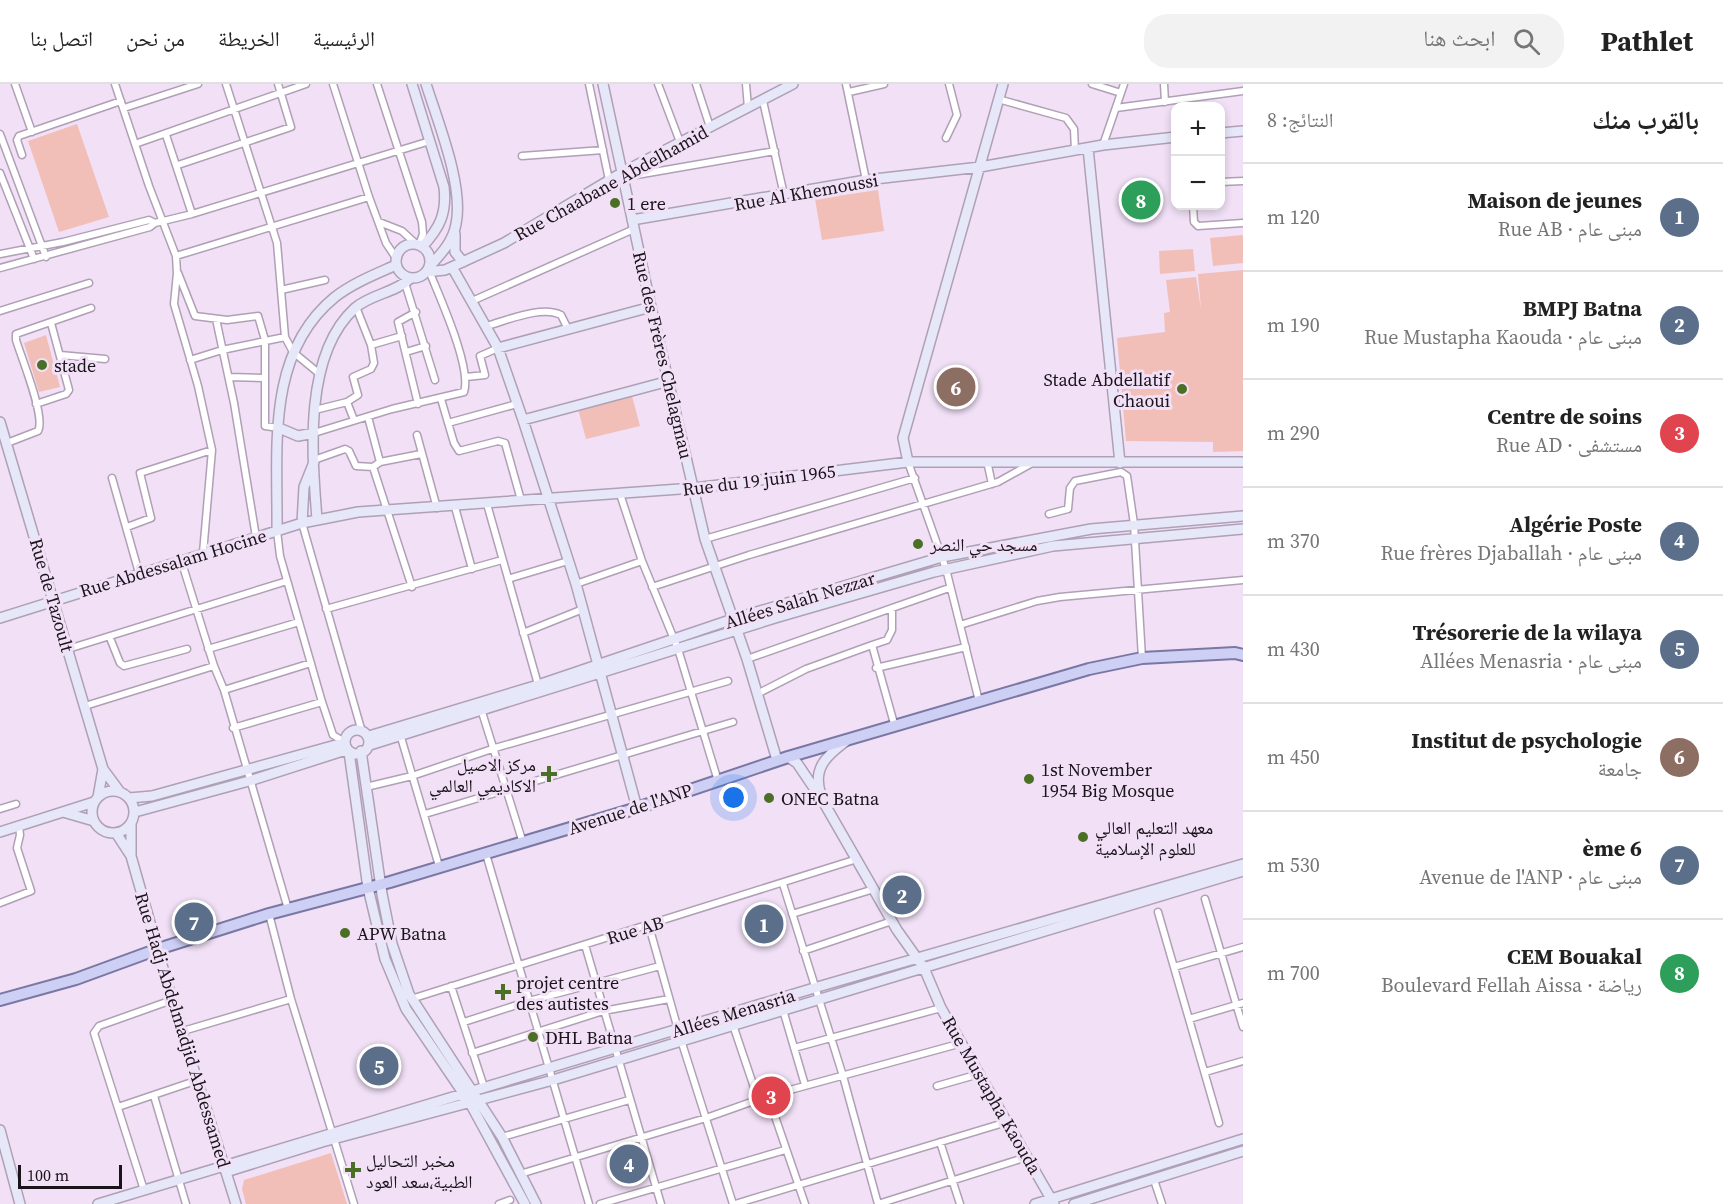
<!DOCTYPE html>
<html lang="ar">
<meta charset="utf-8">
<style>
body{margin:0;font-family:"Source Serif 4","Noto Naskh Arabic",serif;background:#f2f2f2;color:#222;direction:rtl}
.controls{position:absolute;right:18px;top:18px;display:grid;overflow:hidden;border-radius:12px;box-shadow:0 3px 9px #0003}
.controls button{width:54px;height:54px;display:grid;place-items:center;padding:0;border:0;border-bottom:2px solid #e0e0e0;background:#fff;color:#222;font:30px sans-serif}
.scale{position:absolute;left:18px;bottom:15px;width:104px;box-sizing:border-box;padding-left:6px;border:3px solid #19131a;border-top:0;font-size:16px;line-height:21px;white-space:nowrap;color:#19131a;-webkit-text-stroke:4px #f1e0f6;paint-order:stroke}
.you{position:absolute;left:734px;top:714px;width:21px;height:21px;margin:-15px;border:4px solid #fff;border-radius:50%;background:#1a73e8;box-shadow:0 0 0 9px #1a73e833}
.badge{display:grid;place-items:center;width:39px;height:39px;border-radius:50%;background:#4c6f26;color:#fff;font-size:20px;font-weight:700}
.pin{position:absolute;translate:-50% -50%;border:3px solid #fff;box-shadow:0 2px 6px #0006}
.list{margin:0;padding:0;list-style:none}
h2{display:flex;justify-content:space-between;align-items:center;height:78px;margin:0;padding:0 24px;font-size:26px}
h2 small{font-size:20px;font-weight:400;color:#767676}
.list li{display:grid;grid-template-columns:39px 1fr auto;gap:18px;align-items:center;box-sizing:border-box;height:108px;padding:0 24px;border-top:2px solid #e0e0e0}
.list b{display:block;font-size:22px;white-space:nowrap}
.list p{margin:0;font-size:20px;white-space:nowrap;color:#767676}
.list em{font-size:20px;font-style:normal;color:#767676}
.icon{flex:none;width:33px;height:33px;fill:none;stroke:currentColor;stroke-width:2;stroke-linecap:round;stroke-linejoin:round}
.map{position:relative;flex:none;width:1243px;height:1120px;overflow:hidden;direction:ltr}
header{display:flex;align-items:center;gap:36px;box-sizing:border-box;height:84px;padding:0 30px;background:#fff;border-bottom:2px solid #e0e0e0}
header strong{font-size:28px}
nav{display:flex;gap:33px;margin-inline-start:auto;font-size:21px}
.search{width:420px;height:54px;background:#f2f2f2;display:flex;align-items:center;gap:15px;box-sizing:border-box;padding:0 21px;border-radius:24px;color:#767676;font-size:22px}
main{display:flex}
aside{flex:1;background:#fff}
.map>svg:first-child{display:block}
.green{fill:#f1bfb8}
.lines{fill:none;stroke-linecap:round;stroke-linejoin:round}
.street-casing{stroke:#b0a0b5;stroke-width:9}
.secondary-casing{stroke:#b0a0b5;stroke-width:12}
.primary-casing{stroke:#7a78a3;stroke-width:14}
.street{stroke:#fff;stroke-width:6}
.secondary{stroke:#e7e7fa;stroke-width:9}
.primary{stroke:#cecff4;stroke-width:10}
.poi-dot{fill:#4c6f26;stroke:#f1e0f6;stroke-width:2}
.labels{text-anchor:middle;dominant-baseline:central;stroke-width:6;stroke-linejoin:round;paint-order:stroke}
.street-label{font-size:18px;fill:#19131a;stroke:#f1e0f6}
.poi-label{font-size:18px;fill:#19131a;stroke:#f1e0f6;text-anchor:start}
</style>
<header>
<strong>Pathlet</strong>
<div class="search"><svg class="icon" aria-label="search" viewBox="0 0 24 24"><circle cx="10" cy="10" r="6"/><path d="M15 15l6 6"/></svg>ابحث هنا</div>
<nav><a>الرئيسية</a><a>الخريطة</a><a>من نحن</a><a>اتصل بنا</a></nav>
</header>
<main>
<aside>
<h2>بالقرب منك<small>النتائج: 8</small></h2>
<ul class="list">
<li><span class="badge" style="background:#5c6f8a">1</span><div><b>Maison de jeunes</b><p>مبنى عام · Rue AB</p></div><em>120 m</em></li>
<li><span class="badge" style="background:#5c6f8a">2</span><div><b>BMPJ Batna</b><p>مبنى عام · Rue Mustapha Kaouda</p></div><em>190 m</em></li>
<li><span class="badge" style="background:#e0444e">3</span><div><b>Centre de soins</b><p>مستشفى · Rue AD</p></div><em>290 m</em></li>
<li><span class="badge" style="background:#5c6f8a">4</span><div><b>Algérie Poste</b><p>مبنى عام · Rue frères Djaballah</p></div><em>370 m</em></li>
<li><span class="badge" style="background:#5c6f8a">5</span><div><b>Trésorerie de la wilaya</b><p>مبنى عام · Allées Menasria</p></div><em>430 m</em></li>
<li><span class="badge" style="background:#8d6e63">6</span><div><b>Institut de psychologie</b><p>جامعة</p></div><em>450 m</em></li>
<li><span class="badge" style="background:#5c6f8a">7</span><div><b>6 ème</b><p>مبنى عام · Avenue de l'ANP</p></div><em>530 m</em></li>
<li><span class="badge" style="background:#2e9e5b">8</span><div><b>CEM Bouakal</b><p>رياضة · Boulevard Fellah Aissa</p></div><em>700 m</em></li>
</ul>
</aside>
<div class="map">
<svg width="1243" height="1120" viewBox="0 0 1243 1120">
<rect width="100%" height="100%" fill="#f1e0f6"/>
<path class="green" d="M77,40L109,133L59,148L28,57Z
M878,106L884,147L822,156L815,115Z
M1243,151V179L1213,182L1210,154Z
M1193,165L1195,187L1160,190L1159,167Z
M1243,186V367L1213,368V358L1126,357L1117,254L1165,248L1164,229L1170,228L1166,196L1196,193L1201,225L1198,190Z
M46,251L60,303L39,308L24,259Z
M632,312L640,342L586,355L578,325Z
M331,1069L347,1120H246L242,1105L244,1096Z"/>
<g class="lines">
<defs>
<path id="street" d="M15,0L32,48
M115,0L149,102L176,172L177,189L174,220L198,302L212,366L203,469
M226,0L277,159L285,253L293,268L321,291
M333,0L369,113L386,159L396,174
M377,0L422,138L423,150L419,161
M589,0L609,96
M658,0L680,58
M696,0L710,43
M746,0L748,24
M846,0L866,96
M1092,0L1121,9
M1164,0L1165,18
M849,8L884,0
M998,15L1066,34L1074,45L1075,67
M763,17L784,111
M124,24L198,0
M1116,24L1243,7
M0,50L46,173
M166,51L192,130
M946,54L957,31L949,0
M135,60L306,0
M1103,61L1124,0
M22,71L17,56L19,52L121,17
M522,72L603,66
M178,81L291,43L278,0
M0,89L34,175
M625,93L775,67
M1220,98L1243,97
M1193,122L1194,138L1198,142L1243,139
M379,138L402,147L416,160
M0,170L63,158L149,136L155,139L192,130L430,57
M176,172L369,113
M0,184L150,143L155,139
M178,189L195,232L227,236L258,232L265,256V342L279,344
M405,199L435,296
M281,206L325,196
M472,217L634,145
M0,227L89,199
M416,228L398,238L418,320
M216,235L234,319L256,453
M486,242C506,237 541,221 561,231L568,245
M371,261L402,252
M406,268L426,262
M60,271L105,275
M190,276L222,266L285,253
M229,293L265,294
M466,293L485,291L480,272L498,264
M441,315L454,359L459,367L498,357L505,359L521,416
M36,320L66,310L69,306L51,239
M315,326L347,318
M368,333L380,378
M354,336L347,318L358,311L353,293L371,285L374,279L371,261L356,223
M448,339L517,320
M314,349L392,325L464,308C472,284 440,214 430,189
M417,351L437,424
M7,359L38,347C46,333 21,273 16,256V250L91,224
M314,376L345,365L349,367L356,382L373,383L380,378L421,370
M987,377L992,400
M908,378L946,485L979,617
M373,383L412,503
M112,394L139,489
M620,410L642,477L678,565L718,697
M487,420L539,604
M455,423L472,485
M1049,430L1068,425L1070,404L1075,397L1121,388L1127,392L1134,440L1142,574
M302,439L362,648
M127,443L151,434L140,389L212,366
M277,447L280,472L322,618L333,651L343,657
M705,455L915,394
M181,476L214,582L224,606L288,825
M508,495L568,477
M576,500L642,477
M652,503L749,471L998,398L1034,378
M326,525L502,476
M960,541L1037,517L1060,513L1243,496
M523,549L583,525
M110,554L120,579L124,582L187,565
M872,561L887,556L892,546V524
M68,565L287,497
M208,565L299,538
M747,575L949,504
M876,584L966,563
M224,606L311,579
M757,610L806,585L872,561L895,643
M85,622L214,582
M481,625L523,759
M233,644L322,618
M400,650L439,782
M366,703L412,692L495,664L728,597
M0,725L16,720
M425,730L733,638
M486,770L589,1120
M783,800L843,992L878,1120
M1205,815L1243,943
M0,819L31,807L17,764L20,751L19,742
M1158,828L1219,1039
M269,830L291,915L354,1120
M792,830L874,805
M649,842L681,956L733,1120
M585,861L661,1120
M803,867L892,837
M1174,883L1243,863
M451,902L484,1003
M411,915L857,775
M783,926L805,1001
M1189,935L1243,919
M464,938L529,917L660,882
M733,941L758,1015
M183,947L291,915
M794,964L941,924
M472,969L603,927L669,915
M1205,988L1243,977
M937,1002L979,990
M154,1012L186,1120
M768,1012L805,1120
M118,1023L198,996
M502,1053L629,1016
M940,1058L960,1120
M520,1090L706,1034L768,1012L962,959
M1154,1096L1162,1120
M144,1106L94,949L99,942L172,916
M499,1120L510,1116
M600,1120L785,1066
M735,1120L1007,1038
M878,1120L1027,1073"/>
<path id="secondary" d="M412,0L444,103C447,129 440,144 422,163
M426,0C438,38 464,102 456,140C453,158 440,171 429,183
M603,0L651,223L705,455L747,575L777,676
M1220,49L1243,47
M1088,64L1120,379
M632,136L866,96L980,83L1103,61L1176,53
M455,150V168L463,178
M396 177a17 17 0 1 1 34 0a17 17 0 1 1-34 0Z
M452,183L498,264L523,336L576,500L637,724
M426,188L445,186L504,159L623,88L793,0
M498,264L651,223
M523,336L669,297
M0,338L103,685L120,708
M279,344L298,352L314,349
M908,378L903,354L1003,0
M317,435C312,372 303,271 355,224C371,210 395,209 411,194
M302,439L304,403L314,378
M277,447C278,365 265,270 335,213C353,199 376,190 396,181
M0,534L302,439L358,428L694,404L908,378H1243
M345 658a12 12 0 1 1 24 0a12 12 0 1 1-24 0Z
M369,652L538,601L733,535L942,473L1091,445L1243,432
M370,661L775,534L934,488L1053,462L1243,445
M361,667L382,810L392,860L409,910L502,1053L536,1120
M349,668L368,804L385,875L406,925L470,1019L525,1120
M788,673L797,679L824,719L897,846L924,884L941,924L1054,1120
M92 728a21 21 0 1 1 42 0a21 21 0 1 1-42 0Z
M821,711C812,685 826,672 845,658
M98,713L103,685
M129,714L152,712L343,659
M63,728L94,737
M135,728L249,697L346,666
M0,748L94,718
M116,749L131,772L172,916L236,1120
M131,770V740
M0,1046L20,1120
M226,1088L322,1058L553,996L1243,787
M98,1120L814,904L1243,780
M1035,1120L1243,1055
M1074,1120L1243,1067"/>
<path id="primary" d="M0,916L76,895L158,865L269,830L390,798L637,724L788,673L1089,585L1142,574L1235,569L1243,571"/>
</defs>
<use href="#street" class="street-casing"/>
<use href="#secondary" class="secondary-casing"/>
<use href="#primary" class="primary-casing"/>
<use href="#street" class="street"/>
<use href="#secondary" class="secondary"/>
<use href="#primary" class="primary"/>
</g>
<g class="poi-dot">
<circle cx="615" cy="119" r="6"/>
<circle cx="42" cy="281" r="6"/>
<circle cx="1182" cy="305" r="6"/>
<circle cx="918" cy="460" r="6"/>
<path d="M546 681h6v6h6v6h-6v6h-6v-6h-6v-6h6z"/>
<circle cx="1029" cy="695" r="6"/>
<circle cx="769" cy="714" r="6"/>
<circle cx="1083" cy="753" r="6"/>
<circle cx="345" cy="849" r="6"/>
<path d="M500 899h6v6h6v6h-6v6h-6v-6h-6v-6h6z"/>
<circle cx="533" cy="953" r="6"/>
<path d="M350 1077h6v6h6v6h-6v6h-6v-6h-6v-6h6z"/>
</g>
<g class="labels">
<g class="street-label">
<text transform="translate(611 99) rotate(-29)">Rue Chaabane Abdelhamid</text>
<text transform="translate(806 108) rotate(-10)">Rue Al Khemoussi</text>
<text transform="translate(663 271) rotate(77)">Rue des Frères Chelagmau</text>
<text transform="translate(759 396) rotate(-7)">Rue du 19 juin 1965</text>
<text transform="translate(173 479) rotate(-17)">Rue Abdessalam Hocine</text>
<text transform="translate(52 511) rotate(74)">Rue de Tazoult</text>
<text transform="translate(800 516) rotate(-17)">Allées Salah Nezzar</text>
<text transform="translate(630 725) rotate(-18)">Avenue de l'ANP</text>
<text transform="translate(635 846) rotate(-17)">Rue AB</text>
<text transform="translate(733 929) rotate(-17)">Allées Menasria</text>
<text transform="translate(183 946) rotate(73)">Rue Hadj Abdelmadjid Abdessamed</text>
<text transform="translate(992 1011) rotate(60)">Rue Mustapha Kaouda</text>
</g>
<g class="poi-label">
<text x="627" y="119">1 ere</text>
<text x="54" y="281">stade</text>
<text x="1170" y="295" text-anchor="end">Stade Abdellatif<tspan x="1170" dy="21">Chaoui</tspan></text>
<text x="930" y="460">مسجد حي النصر</text>
<text x="536" y="680" text-anchor="end">مركز الاصيل<tspan x="536" dy="21">الاكاديمي العالمي</tspan></text>
<text x="1041" y="685">1st November<tspan x="1041" dy="21">1954 Big Mosque</tspan></text>
<text x="781" y="714">ONEC Batna</text>
<text x="1095" y="743">معهد التعليم العالي<tspan x="1095" dy="21">للعلوم الإسلامية</tspan></text>
<text x="357" y="849">APW Batna</text>
<text x="516" y="898">projet centre<tspan x="516" dy="21">des autistes</tspan></text>
<text x="545" y="953">DHL Batna</text>
<text x="366" y="1076">مخبر التحاليل<tspan x="366" dy="21">الطبية،سعد العود</tspan></text>
</g>
</g>
</svg>
<div class="controls">
<button>+</button>
<button>−</button>
</div>
<div class="scale">100 m</div>
<div class="you"></div>
<div class="pin badge" style="left:764px;top:840px;background:#5c6f8a">1</div>
<div class="pin badge" style="left:902px;top:811px;background:#5c6f8a">2</div>
<div class="pin badge" style="left:771px;top:1012px;background:#e0444e">3</div>
<div class="pin badge" style="left:629px;top:1080px;background:#5c6f8a">4</div>
<div class="pin badge" style="left:379px;top:982px;background:#5c6f8a">5</div>
<div class="pin badge" style="left:956px;top:303px;background:#8d6e63">6</div>
<div class="pin badge" style="left:194px;top:838px;background:#5c6f8a">7</div>
<div class="pin badge" style="left:1141px;top:116px;background:#2e9e5b">8</div>
</div>
</main>
